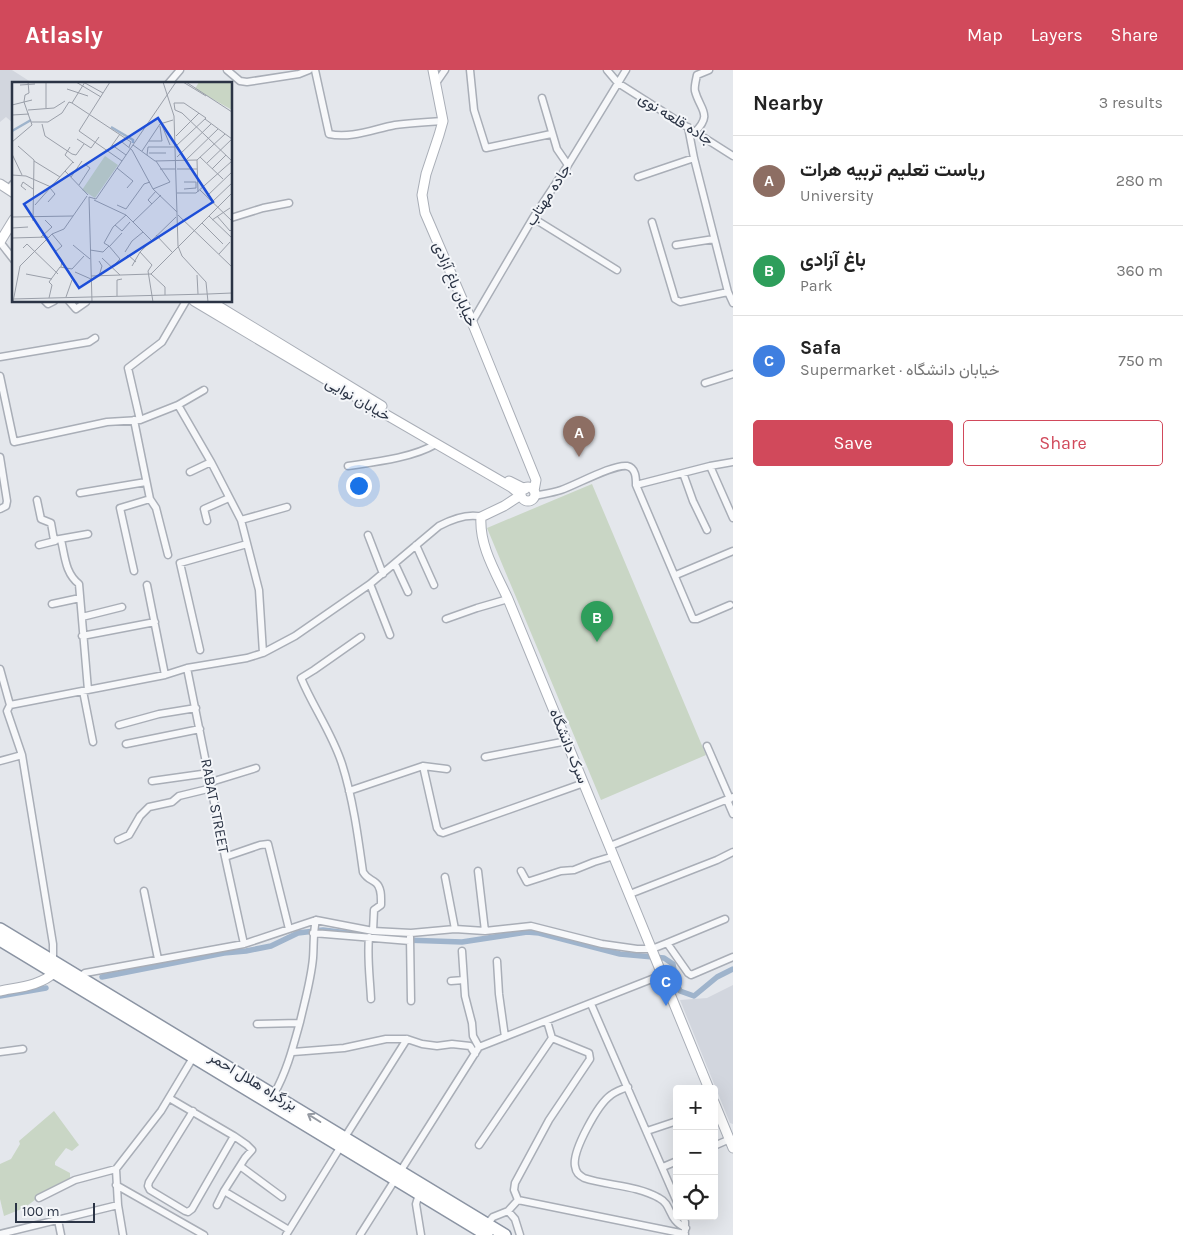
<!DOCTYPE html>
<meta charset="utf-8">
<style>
body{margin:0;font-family:Karla,Vazirmatn,sans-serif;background:#f2f2f2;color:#222}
.controls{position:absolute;right:15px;bottom:15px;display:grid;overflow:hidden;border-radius:5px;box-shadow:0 5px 20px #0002}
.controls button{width:45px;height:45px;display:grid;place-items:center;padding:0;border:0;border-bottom:1px solid #e0e0e0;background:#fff;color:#222;font:25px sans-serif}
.scale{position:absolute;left:15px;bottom:12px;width:80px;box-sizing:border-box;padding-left:5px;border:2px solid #2b3445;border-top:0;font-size:14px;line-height:18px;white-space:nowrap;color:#2b3445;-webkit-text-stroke:4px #f4f6f9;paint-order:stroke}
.you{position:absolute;left:358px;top:415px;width:18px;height:18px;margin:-12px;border:4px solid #fff;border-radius:50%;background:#1a73e8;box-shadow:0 0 0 8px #1a73e833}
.badge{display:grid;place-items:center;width:32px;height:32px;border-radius:50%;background:#d1495b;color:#fff;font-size:16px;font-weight:700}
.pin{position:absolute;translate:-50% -41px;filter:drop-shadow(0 1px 2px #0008)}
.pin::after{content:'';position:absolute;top:26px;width:18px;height:15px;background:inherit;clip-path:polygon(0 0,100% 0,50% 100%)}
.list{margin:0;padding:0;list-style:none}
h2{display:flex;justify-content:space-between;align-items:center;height:65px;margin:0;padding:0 20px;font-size:21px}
h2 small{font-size:16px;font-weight:400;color:#767676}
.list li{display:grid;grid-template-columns:32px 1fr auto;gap:15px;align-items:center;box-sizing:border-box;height:90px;padding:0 20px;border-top:1px solid #e0e0e0}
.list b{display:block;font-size:19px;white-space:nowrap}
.list p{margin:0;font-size:16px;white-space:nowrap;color:#767676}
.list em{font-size:16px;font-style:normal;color:#767676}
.actions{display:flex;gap:10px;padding:15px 20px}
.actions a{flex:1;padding:11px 0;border:1px solid #d1495b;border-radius:5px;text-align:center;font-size:18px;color:#d1495b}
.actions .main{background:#d1495b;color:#fff}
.icon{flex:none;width:28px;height:28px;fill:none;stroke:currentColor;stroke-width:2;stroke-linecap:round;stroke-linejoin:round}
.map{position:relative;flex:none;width:733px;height:1165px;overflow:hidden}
header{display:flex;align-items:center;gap:30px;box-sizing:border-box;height:70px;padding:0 25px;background:#d1495b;color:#fff}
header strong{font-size:24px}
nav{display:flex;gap:28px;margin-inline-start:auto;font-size:18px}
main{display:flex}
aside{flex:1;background:#fff}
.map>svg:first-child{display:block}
.built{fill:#d2d6de}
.green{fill:#c9d6c5}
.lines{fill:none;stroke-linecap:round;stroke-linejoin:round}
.canal{stroke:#9fb4cc;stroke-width:5.5}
.street-casing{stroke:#a9aeb7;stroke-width:9}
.secondary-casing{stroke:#a9aeb7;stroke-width:11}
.highway-casing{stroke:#8b94a3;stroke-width:14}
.street{stroke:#f7f8fa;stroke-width:6}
.secondary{stroke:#fff;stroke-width:9}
.highway{stroke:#fff;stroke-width:11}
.oneway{stroke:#959aa2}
.labels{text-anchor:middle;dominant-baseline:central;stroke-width:4;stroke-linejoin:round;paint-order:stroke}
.street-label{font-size:15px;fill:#2b3445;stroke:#f4f6f9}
.inset-river{fill:none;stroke:#9fb4cc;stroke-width:2.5}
.inset-road{fill:none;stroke:#9a9fa9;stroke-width:1}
.view{fill:#1d4ed8;fill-opacity:0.15;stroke:#1d4ed8;stroke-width:2.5}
.inset-edge{fill:none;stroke:#2b3445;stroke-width:2.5}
</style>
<header>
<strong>Atlasly</strong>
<nav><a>Map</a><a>Layers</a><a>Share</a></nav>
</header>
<main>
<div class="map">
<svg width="733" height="1165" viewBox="0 0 733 1165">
<rect width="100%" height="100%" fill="#e4e7ec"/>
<path class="built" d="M0,0H12L34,14H14V54L6,47L0,52Z
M733,915V1054L730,1053L680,930L707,928Z"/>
<path class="green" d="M592,414L706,685L601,730L487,458Z
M54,1041L79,1075L72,1081L66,1078L55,1092V1095L70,1103V1108L39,1127L24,1138L4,1146L0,1129V1094L11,1089L20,1074L19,1071Z"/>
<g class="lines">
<path class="canal" d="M405,870L462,872L527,862L539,863L620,884L664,888L673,894L676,912L680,921L694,926L717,907L733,899
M102,907L224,883L246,881L271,876L298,863L323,860L356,864
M0,926L46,918"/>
<defs>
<path id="street" d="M227,0L240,11L247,12L299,4L309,0
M315,0L329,64C350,69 374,59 395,55C411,53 427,52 443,51
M470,0L474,40L486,78L551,64
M607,0L618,13L733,86
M436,13L445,0
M168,14L180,0
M542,28L557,79L568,95
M688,57L694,88L728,222L733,233
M695,62C713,44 700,40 695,21C694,17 696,10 697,5L709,0
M638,107L694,88
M12,115L14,113
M231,148L263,138L289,133
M533,148L617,200
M652,152L675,229L680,232L728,222
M0,172L14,190
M676,175L714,169
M45,231L48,234L54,231
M69,231L76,239L86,232
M186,231L162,272L128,298L140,350L178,335L211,392L241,450L259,520L263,583
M472,252L533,148L568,95L626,0
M0,287L89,272L95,268
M0,306L14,372L107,352L140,350
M705,313L733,304
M178,335L204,320
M134,350L150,429L156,438L168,485
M0,387L7,431L6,436L0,439
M348,396C375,392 412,388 436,374
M710,396L733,448
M190,402L211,392
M683,403L693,431L707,460
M636,415L693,549H697L730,535
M80,423L146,412
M534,426C543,424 552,423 561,420C576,415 613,394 627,396C636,398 636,408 636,415L710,396L733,392
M37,430L41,449L51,453L54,470L88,464
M241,450L287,437
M207,451L204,439L229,428
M368,465L383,504
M61,470C65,486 65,503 79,514L88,620
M39,475L55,471
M416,475L434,515
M395,494L408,522
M134,501L120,438L150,429
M676,505L733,481
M370,514L390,565
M147,515L165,605
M52,534L80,528
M82,547L122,537
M446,549L477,538L508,529
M82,566L155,552
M361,567L314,600L301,608C313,637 332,663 342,694C353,729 358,766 363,802C367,809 371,809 376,813C382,818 381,828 381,835L374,840L373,861
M200,580L180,493L247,474
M187,598L225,787L244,874
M0,599L10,635L7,641L22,685L53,874V891
M83,621L93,672
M10,635L165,605L187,598L247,588L263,583L295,566L370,514L439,456C452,449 469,443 483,447
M119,655L159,644L196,638
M126,674L200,659
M707,676L730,729
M485,687L567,671
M0,691L22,685
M423,696L437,758L440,762L443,763L584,713
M152,711L209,703
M211,712L256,698
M349,721L423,696L447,699
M727,730L733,744
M118,770L129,765L140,746L149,737L172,732L179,726L212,718
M610,776L733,727
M225,787L260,775L268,774L289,859
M478,801L485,861
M521,801L527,812L561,801L574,800L594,792L614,786
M445,807L455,859
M144,821L158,889
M630,824L717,790L733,782
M313,863L410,871
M369,867C367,888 370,908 371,929
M410,867L411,931
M667,873L688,903L691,905L733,887
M462,881L465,926L472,953L473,966L479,977
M497,891L499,924L505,967
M78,908L85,903L244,874L316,850L373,861L411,863L455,859L485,861L531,856L602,874L637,879H652L667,873L725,849
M451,911L464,910
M591,934L677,1132
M257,954L299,953
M0,982L23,979
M293,982L344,978L386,969H407L422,974L437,976L452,974L470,976L475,984
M628,1017C622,1019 616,1021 611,1025C598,1034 572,1081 575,1096C576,1103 579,1105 584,1108C608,1116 636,1115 659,1128C673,1135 667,1150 686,1158
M274,1024C287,1001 293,977 300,952C305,930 311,910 313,888C314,875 313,862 316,850
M169,1028L234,1066L247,1075L252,1080L245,1088L224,1121L217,1135
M193,1041L149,1112L148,1116L150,1120L185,1141L188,1142L192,1139L234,1066
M647,1061L677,1051
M345,1067L407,969
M479,1075L552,968L547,951
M714,1076L730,1069
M240,1096L282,1127
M663,1097L677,1091
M116,1115L204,1165
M224,1121L289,1160
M419,1124L416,1134L421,1165
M39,1128L75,1110L116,1099
M518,1130L514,1120L515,1113L549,1050L590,989L589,983L552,968
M518,1130L685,1164
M508,1141L515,1149L520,1165
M683,1146L685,1152V1161
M58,1150L61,1165
M487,1154L493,1147L508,1141L518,1130
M0,1164L118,1135
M123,1165L118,1135L116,1099L161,1041L194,986
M286,1165L341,1076
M360,1165L479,977L662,905"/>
<path id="secondary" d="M433,0L443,51L439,65L426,104L422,125L425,143L472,252L536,410L534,421
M0,114L14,123
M0,172L14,149
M194,231L335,315L511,417L521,425L504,436L481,447C479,476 496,503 508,529L709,1019
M210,231L382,336
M509,411L525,419
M521 424a7 7 0 1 1 14 0a7 7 0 1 1-14 0Z
M0,921C19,917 40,916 55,902
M714,1032L733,1078"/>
<path id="highway" d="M0,859L505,1165
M0,870L487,1165"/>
</defs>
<use href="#street" class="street-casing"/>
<use href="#secondary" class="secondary-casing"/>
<use href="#highway" class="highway-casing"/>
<use href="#street" class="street"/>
<use href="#secondary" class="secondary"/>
<use href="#highway" class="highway"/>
</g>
<defs><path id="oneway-shaft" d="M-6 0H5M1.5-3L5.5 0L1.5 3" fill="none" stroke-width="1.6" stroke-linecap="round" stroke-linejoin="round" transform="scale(1.25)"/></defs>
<use class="oneway" href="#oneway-shaft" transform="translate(314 1048) rotate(-148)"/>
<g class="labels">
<g class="street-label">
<text transform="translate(676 49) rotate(32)">جاده قلعه نوی</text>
<text transform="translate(548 125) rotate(-57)">جاده مهتاب</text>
<text transform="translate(455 214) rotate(67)">خیابان باغ آزادی</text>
<text transform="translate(358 329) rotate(30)">خیابان نوایی</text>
<text transform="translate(569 676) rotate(68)">سرک دانشگاه</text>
<text transform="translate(215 736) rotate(79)">RABAT STREET</text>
<text transform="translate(253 1011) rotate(31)">بزرگراه هلال احمر</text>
</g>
</g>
<g transform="translate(12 12)">
<rect width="220" height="220" fill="#e4e7ec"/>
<path d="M187,0H220V28L183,7ZM93,74L106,83L83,116L70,108Z" fill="#c9d6c5"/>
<path class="inset-river" d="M99,45L121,58V61M0,49L19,38"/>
<path class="inset-road" d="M64,0L89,15M98,0L67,49L110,79M151,0L162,34L166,164L170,174L194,200L196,220M171,0L194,14M174,0L220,30M73,1L91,11M8,3L23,2M55,7L76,14M60,21L119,60L117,65M60,21L73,0M0,23L20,18M34,26V0M16,28L42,26L53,19M163,28L162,21H172L194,36L164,64M163,28L170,31L220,79M0,33L17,32M193,37L220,57M19,40H36L50,31L57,20L60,21M149,41L158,63M30,42L33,54L60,72L64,73L72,62M164,54L187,31M65,57L79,66L87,55M137,59H150L148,44M0,60L20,43L12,20L13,13L17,11L16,0M110,60L120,68L141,107L165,130M100,63L114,73M121,63L143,79L185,78L213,52M6,64L22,78L21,139M58,65L53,73L62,81M96,69L108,52M130,69L148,42L161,38M137,71H154M0,72L10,93M135,73L136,65H163M165,75L199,42M188,75L211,97M174,78L206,47M185,78L186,110M22,79L48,95M144,79L158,100M195,81L220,57M105,86L121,99L115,106M148,87H164M165,87H185M200,87L214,73M53,89L76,113M0,93L14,94L39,105M59,95L70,79M172,100H184V106L172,107M67,103L78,86L74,83M141,107L158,100M14,108L9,104L11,100L21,107M188,108L220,139M165,111H184L220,79M195,114L220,90M84,117L164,0M82,118L114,133L139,158M36,120L43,112L38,106M200,120L220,101M140,122L136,118L144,109M23,123L61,80M105,123L114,127L132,102L138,100M166,133L220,185M197,134L220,156M205,134L218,149L220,147M0,135L61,134M200,138L218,126M121,140L149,113M190,141L211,162M103,143L110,149L118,140M0,146L16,145M40,152L50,164L43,170L50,178L49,185M144,153L160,170M29,155L40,145L33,138M0,156L36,155M61,163L78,177M97,164L108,177L100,185M97,165L110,151M11,166L15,162L46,192M78,168L91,170L97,164L92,161L101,145L114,133M113,170L120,159L131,150M128,170L140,183L136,189L141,220M207,172L218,160M90,176L108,193M111,178L116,173L124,180M120,184L128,170L164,135M63,190L79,197M14,192L40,197M139,192L153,205V213M185,193L186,212M79,194L139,192L220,111M87,194L90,184L87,179M196,212L220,211M105,214V198L110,197M54,215L60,198M37,216L40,203L37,200L48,185L60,187L72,174M0,217L196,212M1,220L8,184L40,152L52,147L75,114M80,220L77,115L84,117"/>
<path class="view" d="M146,36L201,120L67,206L12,122Z"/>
<rect width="220" height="220" class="inset-edge"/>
</g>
</svg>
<div class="controls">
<button>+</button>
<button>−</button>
<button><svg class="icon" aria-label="locate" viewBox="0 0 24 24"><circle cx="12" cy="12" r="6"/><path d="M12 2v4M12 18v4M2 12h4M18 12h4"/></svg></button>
</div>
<div class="scale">100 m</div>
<div class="you"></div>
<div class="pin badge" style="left:579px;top:387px;background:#8d6e63">A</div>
<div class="pin badge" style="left:597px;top:572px;background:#2e9e5b">B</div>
<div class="pin badge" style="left:666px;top:936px;background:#3f7fe0">C</div>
</div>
<aside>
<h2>Nearby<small>3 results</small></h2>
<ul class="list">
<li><span class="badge" style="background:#8d6e63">A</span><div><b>ریاست تعلیم تربیه هرات</b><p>University</p></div><em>280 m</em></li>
<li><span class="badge" style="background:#2e9e5b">B</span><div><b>باغ آزادی</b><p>Park</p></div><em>360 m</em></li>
<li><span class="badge" style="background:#3f7fe0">C</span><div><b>Safa</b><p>Supermarket · خیابان دانشگاه</p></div><em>750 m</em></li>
</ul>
<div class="actions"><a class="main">Save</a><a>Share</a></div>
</aside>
</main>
